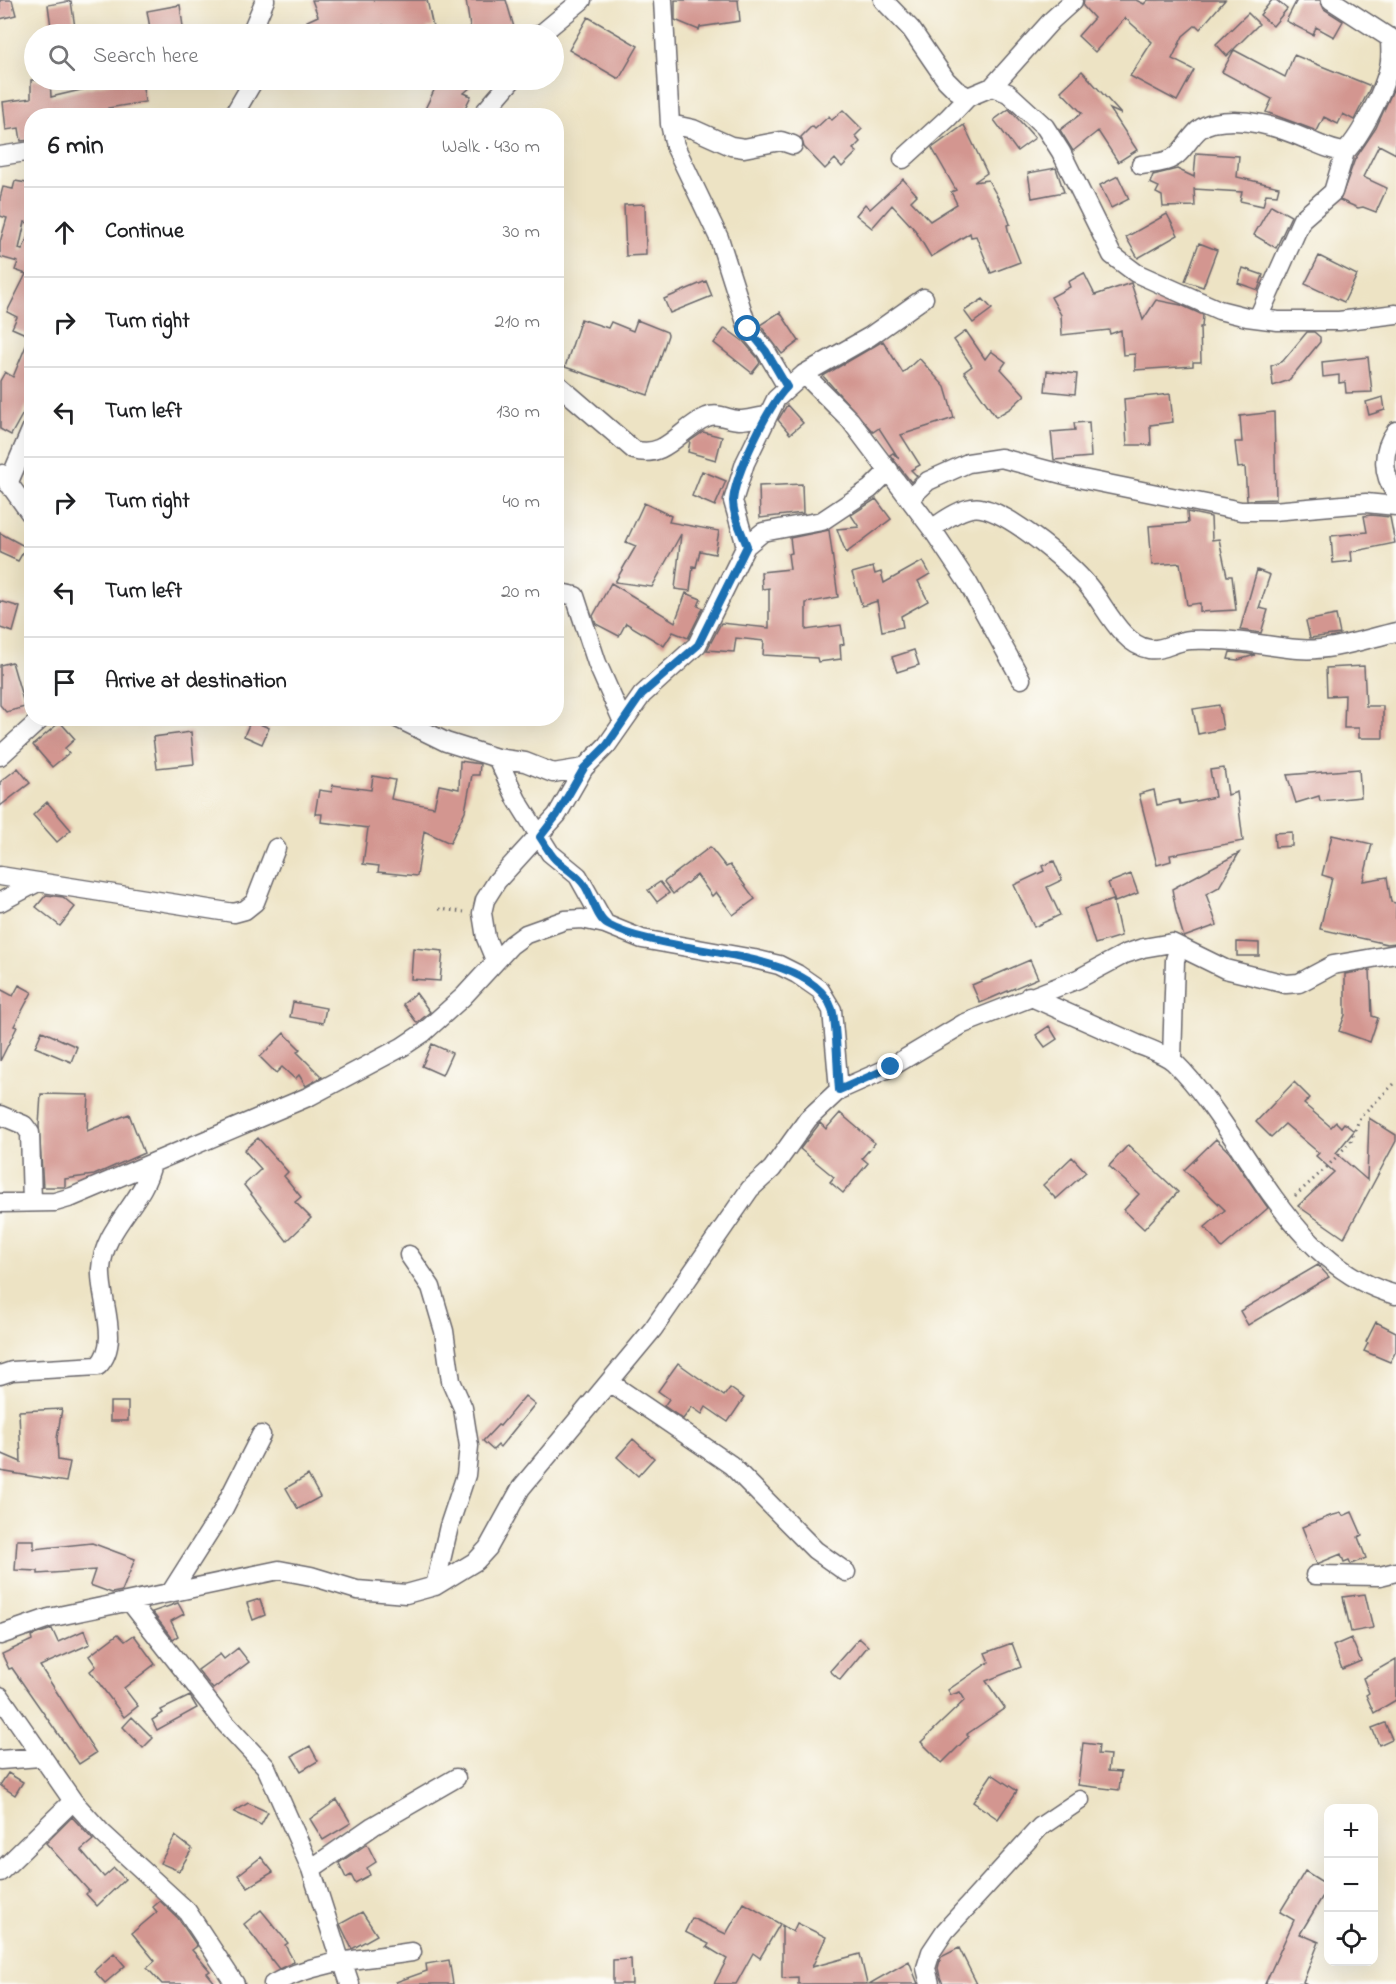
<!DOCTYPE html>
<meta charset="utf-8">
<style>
body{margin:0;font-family:"Indie Flower",sans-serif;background:#f6f6f6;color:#202124}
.controls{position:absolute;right:18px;bottom:18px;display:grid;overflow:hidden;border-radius:12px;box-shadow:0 6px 24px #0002}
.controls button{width:54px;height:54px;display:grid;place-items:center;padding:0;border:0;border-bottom:2px solid #e0e0e0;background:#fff;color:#202124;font:30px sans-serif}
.stop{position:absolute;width:18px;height:18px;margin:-14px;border:4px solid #1f6fb2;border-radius:50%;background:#fff}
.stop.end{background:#1f6fb2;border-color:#fff;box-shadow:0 2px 6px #0008}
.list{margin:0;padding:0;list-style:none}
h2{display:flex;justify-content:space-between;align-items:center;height:78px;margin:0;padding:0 24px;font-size:26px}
h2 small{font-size:20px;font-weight:400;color:#757577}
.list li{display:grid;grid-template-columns:39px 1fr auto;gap:18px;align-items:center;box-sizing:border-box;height:90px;padding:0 24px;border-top:2px solid #e0e0e0}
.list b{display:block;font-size:22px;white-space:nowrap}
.list em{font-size:20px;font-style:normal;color:#757577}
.icon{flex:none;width:33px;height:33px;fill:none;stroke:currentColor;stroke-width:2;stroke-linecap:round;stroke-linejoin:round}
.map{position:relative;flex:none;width:1396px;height:1984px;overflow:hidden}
.search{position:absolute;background:#fff;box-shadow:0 6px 24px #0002;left:24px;top:24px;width:540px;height:66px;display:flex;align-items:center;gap:15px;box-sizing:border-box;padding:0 21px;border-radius:33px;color:#757577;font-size:22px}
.panel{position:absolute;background:#fff;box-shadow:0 6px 24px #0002;left:24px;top:108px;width:540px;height:618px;border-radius:24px}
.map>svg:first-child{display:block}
.building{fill:#d39690}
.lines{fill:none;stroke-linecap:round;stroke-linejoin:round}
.minor-casing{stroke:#69666b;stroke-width:21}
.path{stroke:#69666b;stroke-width:3;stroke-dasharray:1.5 4.5;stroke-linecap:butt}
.minor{stroke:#fff;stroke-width:18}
.route{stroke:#1f6fb2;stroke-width:8}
</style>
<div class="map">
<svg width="1396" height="1984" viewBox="0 0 1396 1984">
<rect width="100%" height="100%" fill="#fdfcf7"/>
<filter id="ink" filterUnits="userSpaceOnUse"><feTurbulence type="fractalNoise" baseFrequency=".0167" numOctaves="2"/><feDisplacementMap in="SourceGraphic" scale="12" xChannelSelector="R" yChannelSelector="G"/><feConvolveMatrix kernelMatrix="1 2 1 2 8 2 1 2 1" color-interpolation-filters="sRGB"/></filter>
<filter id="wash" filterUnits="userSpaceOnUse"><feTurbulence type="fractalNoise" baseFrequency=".008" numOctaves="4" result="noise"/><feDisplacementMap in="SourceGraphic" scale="24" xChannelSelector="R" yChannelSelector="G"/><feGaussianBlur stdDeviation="1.35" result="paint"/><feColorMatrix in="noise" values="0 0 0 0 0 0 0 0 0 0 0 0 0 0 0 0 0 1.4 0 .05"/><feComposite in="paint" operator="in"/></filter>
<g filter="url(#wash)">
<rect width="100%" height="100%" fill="#ede3c4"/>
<g id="blocks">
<path class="building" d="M0,0H12L16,15L0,19Z
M312,0H427L433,27L427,28L429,34H385L383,25L364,34H313L307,21L318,16Z
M466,0H506L516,34H471Z
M675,0H738L740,21L700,27L699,30L675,20Z
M1084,0H1136L1144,4L1148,0H1225L1200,29L1196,25L1183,36L1172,59L1194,70L1177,101L1130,76L1152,42L1125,18L1095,52L1078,36L1094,18L1083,6Z
M1272,0H1276L1287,9L1273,26L1260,15Z
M1297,0H1320L1324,9L1343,21L1334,37L1316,27L1313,35L1286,21Z
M71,1L76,34H52L48,5Z
M180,5L184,34H151L147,11Z
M1248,13L1259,24L1227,56L1216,44Z
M588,17L638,46L619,79L569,50Z
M1234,50L1285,77L1294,55L1371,86L1354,120L1343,114L1338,124L1324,117L1317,131L1266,112L1272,99L1222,72Z
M1082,71L1121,114L1110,109L1137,150L1118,162L1098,131L1073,151L1060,130L1082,113L1061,91Z
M31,80H50L51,97L115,82V80H142L145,102L108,108L110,116H32V140L21,141L19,128L6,130L3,102L31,98Z
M439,80H479L464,93L471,96L461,116H438L425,109Z
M1393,90L1396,92V154L1379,145L1363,177L1387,188L1376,212L1363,207L1358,208L1340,200L1355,159L1376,128Z
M1009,109L1035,138L1017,151L994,120Z
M843,110L862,129L855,136L860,142L853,149L857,152L842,167L835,159L825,169L804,147L801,137L812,126L815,129L829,116L832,120Z
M964,125L987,173L974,182L988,180L1005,210L1010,224L1007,225L1009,234L1020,262L991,273L976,236L971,237L970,233L931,257L915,230L892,205L872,228L856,215L865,204L870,209L903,179L917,195L911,201L930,221L957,204L951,192L956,190L932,148Z
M1196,153L1239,156L1237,177L1279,187L1277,195L1266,194L1263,206L1240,201L1242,192L1194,189L1195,206L1163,207L1162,196L1156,193L1159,187L1150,183L1153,175L1177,169L1194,177Z
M1056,168L1064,192L1032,198L1028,173Z
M1118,176L1129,199L1111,208L1100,185Z
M15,181L32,184V224L25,222L19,249L22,250L32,229V397L11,435L0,429V381L5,372L13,377L30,336L12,328L17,317L7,312L26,274L15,270L18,262L0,257V242L7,218L0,216V198L3,187L13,189Z
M645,204L646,255L626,256L624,205Z
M1271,205L1291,216L1276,248L1254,235Z
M1167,214L1178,235L1138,258L1126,237Z
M1199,243L1217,250L1203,287L1185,281Z
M1319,256L1357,275L1344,302L1305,284Z
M1243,268L1263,275L1258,290L1238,283Z
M1084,273L1095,295L1131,283L1143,320L1156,300L1181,305L1203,315L1202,327H1200L1201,362H1193V366L1135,370V354L1123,355L1121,330L1110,334L1109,330L1062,335L1061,315L1051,297L1070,287L1068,282Z
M706,281L712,296L670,313L664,299Z
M983,299L992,309L973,323L964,311Z
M780,312L799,341L782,354L760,325Z
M581,319L608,328L611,322L633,331L637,320L667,332L668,335L648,395L565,367Z
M725,328L743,341L757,357L760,363L752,373L714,343Z
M966,331L985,359L991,351L1006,362L1001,369L1025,395L1011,408L996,417L964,372L972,366L954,340Z
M1307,332H1314L1320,337V342L1289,380L1273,386L1271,366L1283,361Z
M883,341L903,373L919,358L945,387L954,418L901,435L920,465L911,470L917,476L911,482L890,455L893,453L899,459L879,428L873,432L823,376Z
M1368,357L1372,392L1346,393L1345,382L1339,383V375L1323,377L1322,362Z
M1047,371L1077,374L1075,394L1045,391Z
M1170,394L1173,422L1150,425L1151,445H1127L1124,399Z
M1383,397L1385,410L1369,415L1366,402Z
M787,405L803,423L790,434L778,420Z
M1274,412L1276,499L1247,500L1245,467L1238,468L1235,442H1242L1240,416Z
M1089,422L1091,457L1054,460L1051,432L1075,430L1074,423Z
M703,432L722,437L716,460L688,452L690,441Z
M702,471L726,481L715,506L692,496Z
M802,484L803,513L760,518L759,486Z
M876,499L891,519L846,553L837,529L859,527L851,515Z
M644,503L671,516L669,522L719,531L715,554L700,551L696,567L693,566L690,591L675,589L681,534L652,587L615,582L636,546L626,542Z
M1187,512L1211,517L1212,540L1219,539L1227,576H1232L1236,610L1200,612V603L1187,605L1180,563L1152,565L1149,526L1188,523Z
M1371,515L1390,517L1395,543L1351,552L1352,561L1333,563L1331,536L1367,532L1364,516Z
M829,530L838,597L806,603V630L841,625L844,644L840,645L841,659L818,662L817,658L763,655L764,641L736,638L734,652L707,650L721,623L769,628V588L762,589L761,572L790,569L788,554L792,553L790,538Z
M0,533L26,547L18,561L0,553Z
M923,561L930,574L918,581L928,601L901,616L903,627L882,631L877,601L862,606L852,573L873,567L875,574L881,572L884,583Z
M1257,570L1270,575L1259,608L1268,610L1261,633L1240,630Z
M611,583L675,622L686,593L701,599L698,606L703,608L688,638L673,632L664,646L626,623L619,636L596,624L593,616Z
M0,601L20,607L13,632L0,628Z
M1336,615L1340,634L1310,638L1306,621Z
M914,650L919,665L897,672L892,657Z
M1230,652L1243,653L1255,655L1238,660L1228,659Z
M12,662L25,707L6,712L0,705V665Z
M1364,666L1366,706H1383V738H1359V728H1344L1345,695L1327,696L1326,668Z
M1219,705L1223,729L1198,734L1193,709Z
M251,720L269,728L262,744L244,736Z
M60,722L75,739L65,748L69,753L52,767L33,745Z
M191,732L194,764L157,768L153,737Z
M460,761L480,764L479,775H472L465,811L450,843L424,831L417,876L378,872L379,866L363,864L368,828L321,822L322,814H315L319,790L332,792L333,785L371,790L373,776L395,780L391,799L434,807L439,785L459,789Z
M18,768L30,783L0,806V782Z
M1224,768L1228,795L1237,792L1243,841L1170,855L1171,861L1157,865L1139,794L1154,790L1157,805L1179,800L1180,804L1215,797L1210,770Z
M1359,769L1361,797L1320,801L1319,796L1296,803L1287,775Z
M47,802L71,830L57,842L33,815Z
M1292,832V846L1275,847L1274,833Z
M1332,835L1372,844L1363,881L1387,877L1391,902L1396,903V943L1387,944L1320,929L1332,878L1322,875Z
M710,847L726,867L730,865L755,899L733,915L716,892L712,896L697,875L673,894L664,882Z
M1239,853L1219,887L1206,894L1217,925L1184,937L1176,911L1172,889Z
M1054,861L1062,880L1047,887L1060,915L1034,927L1014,885L1044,871L1042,866Z
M1131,874L1138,893L1115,902L1108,883Z
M660,882L669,893L657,902L648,890Z
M46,895L63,897L75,907L60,926L36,907Z
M1113,900L1121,936L1095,944L1084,909Z
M1237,942L1259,943V956H1237Z
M413,948L443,951L440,981L411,979Z
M1030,960L1038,978L980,1003L972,985Z
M1370,970L1372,1016L1378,1018L1370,1042L1339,1031L1345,1015V974Z
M19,985L32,992L14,1026L17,1027L0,1061V989L13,996Z
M416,993L430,1012L417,1023L403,1004Z
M293,1002L326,1008L323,1023L290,1017Z
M1049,1026L1057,1039L1045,1047L1036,1035Z
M42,1031L77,1047L71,1062L35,1047Z
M284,1033L300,1049L297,1052L322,1077L306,1086L299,1075L295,1079L282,1067L276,1073L260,1057Z
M432,1044L452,1053L442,1075L422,1066Z
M1294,1082L1310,1098L1304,1104L1331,1127L1336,1122L1341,1127L1344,1123L1354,1131L1336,1153L1367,1180L1369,1118L1396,1135V1141L1344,1238L1298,1206L1334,1172L1316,1156L1319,1153L1285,1124L1271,1137L1256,1122Z
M41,1094L89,1095L87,1131L129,1114L144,1153L94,1175L65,1179V1187H43L39,1126Z
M840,1113L875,1143L862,1158L868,1163L843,1193L830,1182L834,1177L800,1149L820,1123L826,1129Z
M258,1138L288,1172L284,1176L301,1197L295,1202L311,1218L287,1241L244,1185L261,1169L244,1150Z
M1216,1139L1229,1152L1268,1208L1222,1248L1205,1227L1225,1210L1184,1170Z
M1128,1145L1178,1192L1144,1229L1124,1210L1139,1194L1109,1166Z
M1072,1157L1086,1172L1056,1199L1043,1185Z
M1318,1265L1329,1277L1248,1325L1240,1311Z
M1376,1322L1396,1332V1351L1390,1362L1364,1351L1368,1343L1366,1342Z
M678,1363L724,1396L730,1388L744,1398L728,1422L706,1407L702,1414L692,1407L683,1419L664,1406L669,1399L658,1391Z
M525,1396L535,1404L500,1447L498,1445L493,1450L483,1441L498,1425L500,1426Z
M110,1402H128V1421H110Z
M62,1409L57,1438L58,1460L70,1462L66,1482L0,1471V1453L21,1462L19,1411Z
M633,1439L654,1458L638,1476L617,1457Z
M308,1475L320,1497L298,1509L286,1488Z
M1352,1512L1362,1535L1358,1537L1366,1558L1351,1564L1349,1560L1344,1562L1341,1554L1317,1564L1302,1527L1330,1516L1341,1513L1343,1516Z
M17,1540H34V1549L92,1543L135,1559L122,1591L112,1593L90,1585L95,1570L38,1574V1571L15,1570Z
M1365,1594L1373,1628L1351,1632L1343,1597Z
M260,1599L265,1615L253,1620L247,1603Z
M178,1603L184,1614L171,1621L178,1636L173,1639L152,1612Z
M52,1629L58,1642L85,1630L90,1644L40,1666L96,1753L79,1764L12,1668L9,1669L2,1654L32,1640L31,1636Z
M118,1634L125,1641L134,1635L155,1664L124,1688L138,1706L124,1717L90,1671L96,1666L89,1656Z
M859,1638L868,1646L840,1680L830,1671Z
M1351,1638L1361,1661L1342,1669L1333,1646Z
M1012,1643L1021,1667L986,1681L1005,1708L967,1734L969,1736L942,1763L921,1742L965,1700L960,1692L951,1695L948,1690L989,1662L985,1653Z
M238,1648L249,1662L213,1689L198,1670L220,1654L224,1659Z
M1396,1659V1700L1374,1713L1366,1695L1369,1693L1363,1678Z
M190,1696L197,1708L157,1730L152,1720L163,1713L161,1710Z
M132,1717L153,1738L143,1748L123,1727Z
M1385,1723L1392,1739L1379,1745L1372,1728Z
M1083,1743L1099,1745L1098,1754L1110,1755L1108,1771L1121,1772L1119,1790L1078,1785Z
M310,1746L318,1761L301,1771L292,1756Z
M8,1773L23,1782L15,1795L0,1785Z
M992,1774L1017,1791L998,1819L973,1802Z
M337,1800L351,1823L323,1840L310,1819Z
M248,1803L268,1812L261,1825L234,1812Z
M72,1817L93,1840L81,1850L104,1877L114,1868L125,1879L97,1906L86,1894L89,1891L46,1843Z
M175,1836L192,1849L179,1871L160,1863Z
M367,1844L376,1862L367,1868L370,1875L355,1883L351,1875L346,1878L339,1863Z
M261,1857L273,1872L248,1887L238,1875Z
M1305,1871L1329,1886L1300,1934L1319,1942L1303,1982L1307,1984H1265L1294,1920L1280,1912Z
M160,1901L178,1918L197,1946L192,1950L210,1971L207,1973L216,1984H162L147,1968L155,1961L132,1933L157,1912L153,1907Z
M744,1903L780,1924L760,1958L753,1953L736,1984H714L727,1959L707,1947L709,1944L685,1932L692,1918L726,1934Z
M261,1910L288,1943L285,1945L294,1962L279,1969L244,1924Z
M362,1912L377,1935L352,1949L340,1924Z
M797,1923L826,1937L812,1967L860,1954L867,1984H798V1977L782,1978V1925L793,1932Z
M959,1948L977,1984H943L940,1977L938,1968L941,1957Z
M114,1953L125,1966L105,1983L94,1971Z
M631,1959L632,1984H613V1960Z
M449,1960L453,1984H396V1982L427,1971L426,1964Z
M909,1961L918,1984H869Z"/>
</g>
</g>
<g filter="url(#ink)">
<use href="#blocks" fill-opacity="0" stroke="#69666b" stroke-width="1.5"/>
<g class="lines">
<defs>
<path id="minor" d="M663,0L670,124L675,146L719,238L748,329L766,351L787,387
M883,0L911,29L946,80L956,90L968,97L992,87L1008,93L1045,127L1061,152L1112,255L1136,273L1219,310L1247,317L1278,321H1339L1396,314
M1331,0L1396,42
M255,34L254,26L265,0
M541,34L582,0
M992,87L1052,20L1073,1
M233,116L254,80
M481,116L512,80
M670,124L693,129L731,146L744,148L781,141L793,145
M0,156L32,151
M903,159L948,118L968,97
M1141,165C1154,163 1170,163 1179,153C1190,142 1196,126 1213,123C1246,117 1276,126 1306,139C1319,144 1331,151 1345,152C1362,135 1387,85 1390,61C1391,54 1390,45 1390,37
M1258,318L1302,219L1333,192L1345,152
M804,374L850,420L932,529L968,583L1021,679
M556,383L634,450C666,460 681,427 707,417C719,412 728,420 739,420C748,420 758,417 767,416
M1396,431C1381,451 1382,474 1396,494
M2,474L32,516
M8,484L32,428
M909,499L928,481L968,463L1001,458L1073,477L1241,511H1273L1366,503L1396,506
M932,529C944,520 965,505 981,508C1012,514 1075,567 1093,592C1107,610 1123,645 1149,649C1161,651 1173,643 1184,641C1193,639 1203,640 1212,640C1241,639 1269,647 1298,649C1330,652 1365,639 1396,632
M746,546L733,501L745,463L776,399L804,374L869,337L924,298
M556,592L575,596L597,663L623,722
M397,718L446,742L497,758L525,762L553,773L584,768
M0,756L42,718
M497,758L517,800L550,853L578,876L605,924
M0,876L234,913L245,910L255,902L276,848
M0,902L38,882
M495,960L486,938L482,913L485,900L497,881L557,815L584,768L607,745L642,695L697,645L746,546L763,532L822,521L870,489L889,470
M1029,996C1065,1012 1101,1028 1137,1044C1149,1049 1165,1054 1174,1062C1247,1134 1287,1266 1396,1295
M1172,1060L1175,960L1179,947
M0,1115L24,1125L30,1133L32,1202
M0,1203L55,1202L72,1197L310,1096L402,1047L423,1033L463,997L511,945L526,934L565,920L582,919L605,924L642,939L754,959L779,965L797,974L820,990L832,1010L839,1090
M409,1255L431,1287L444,1331L451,1381L463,1408L469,1446L466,1475L449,1526L435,1586
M0,1375L12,1371L98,1366C122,1342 99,1299 101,1269C104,1226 144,1203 152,1163
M609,1382L731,1465L815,1550L846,1572
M1315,1575L1380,1576L1396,1572
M171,1592L223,1510L261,1435
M131,1603L225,1723L266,1767L311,1869L341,1963
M0,1635L49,1618L279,1570L311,1576L357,1590L406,1594L435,1586L476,1561L488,1548L521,1488L653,1329L750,1189L772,1169L808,1119L839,1090L891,1067L963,1024L1078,979L1125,954L1143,948L1172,943L1225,969L1286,984L1299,983L1333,965L1396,954
M0,1696L73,1801L102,1833L187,1911L235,1984
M0,1760L40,1757
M311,1869L373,1826L456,1778
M0,1872L73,1801
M343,1963L350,1984
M273,1984C313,1961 366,1959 412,1952
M930,1984L926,1968L931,1952L945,1931L1040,1827L1080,1800"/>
</defs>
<use href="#minor" class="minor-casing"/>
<path class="path" d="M439,909L464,912
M1295,1196L1327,1167L1351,1141L1360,1117L1396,1082"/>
<use href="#minor" class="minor"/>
</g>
</g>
<g class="lines" filter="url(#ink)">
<path class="route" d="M748,329L766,351L787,387C768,406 735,474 733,501C733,516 742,533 747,546L698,645L642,694L607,745L584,768L557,815L540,837C545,844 549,853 555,859C566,869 577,874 585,886C592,897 597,919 608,925C664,956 810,947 832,1009C837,1024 837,1071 839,1090L891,1067"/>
</g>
</svg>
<div class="controls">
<button>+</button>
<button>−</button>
<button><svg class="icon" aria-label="locate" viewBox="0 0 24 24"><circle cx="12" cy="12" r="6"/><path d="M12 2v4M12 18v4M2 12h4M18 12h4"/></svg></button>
</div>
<div class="stop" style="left:748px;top:329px"></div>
<div class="stop end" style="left:891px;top:1067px"></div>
<div class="search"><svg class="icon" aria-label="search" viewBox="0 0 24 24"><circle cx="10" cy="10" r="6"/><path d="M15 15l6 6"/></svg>Search here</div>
<section class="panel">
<h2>6 min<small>Walk · 430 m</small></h2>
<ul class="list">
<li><svg class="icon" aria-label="ahead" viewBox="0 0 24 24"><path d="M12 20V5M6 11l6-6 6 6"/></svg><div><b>Continue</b></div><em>30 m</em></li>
<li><svg class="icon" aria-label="right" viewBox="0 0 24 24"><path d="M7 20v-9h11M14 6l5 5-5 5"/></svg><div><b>Turn right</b></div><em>210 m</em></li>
<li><svg class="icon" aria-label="left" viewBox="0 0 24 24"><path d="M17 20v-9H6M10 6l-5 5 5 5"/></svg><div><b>Turn left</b></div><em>130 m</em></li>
<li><svg class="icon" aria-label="right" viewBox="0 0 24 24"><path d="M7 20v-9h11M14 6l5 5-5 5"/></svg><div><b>Turn right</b></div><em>40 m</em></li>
<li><svg class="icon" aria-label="left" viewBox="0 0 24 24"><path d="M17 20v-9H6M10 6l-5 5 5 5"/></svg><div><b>Turn left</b></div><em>20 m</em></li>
<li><svg class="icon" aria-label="arrive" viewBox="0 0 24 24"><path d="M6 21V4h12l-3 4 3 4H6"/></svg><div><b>Arrive at destination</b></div></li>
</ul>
</section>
</div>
